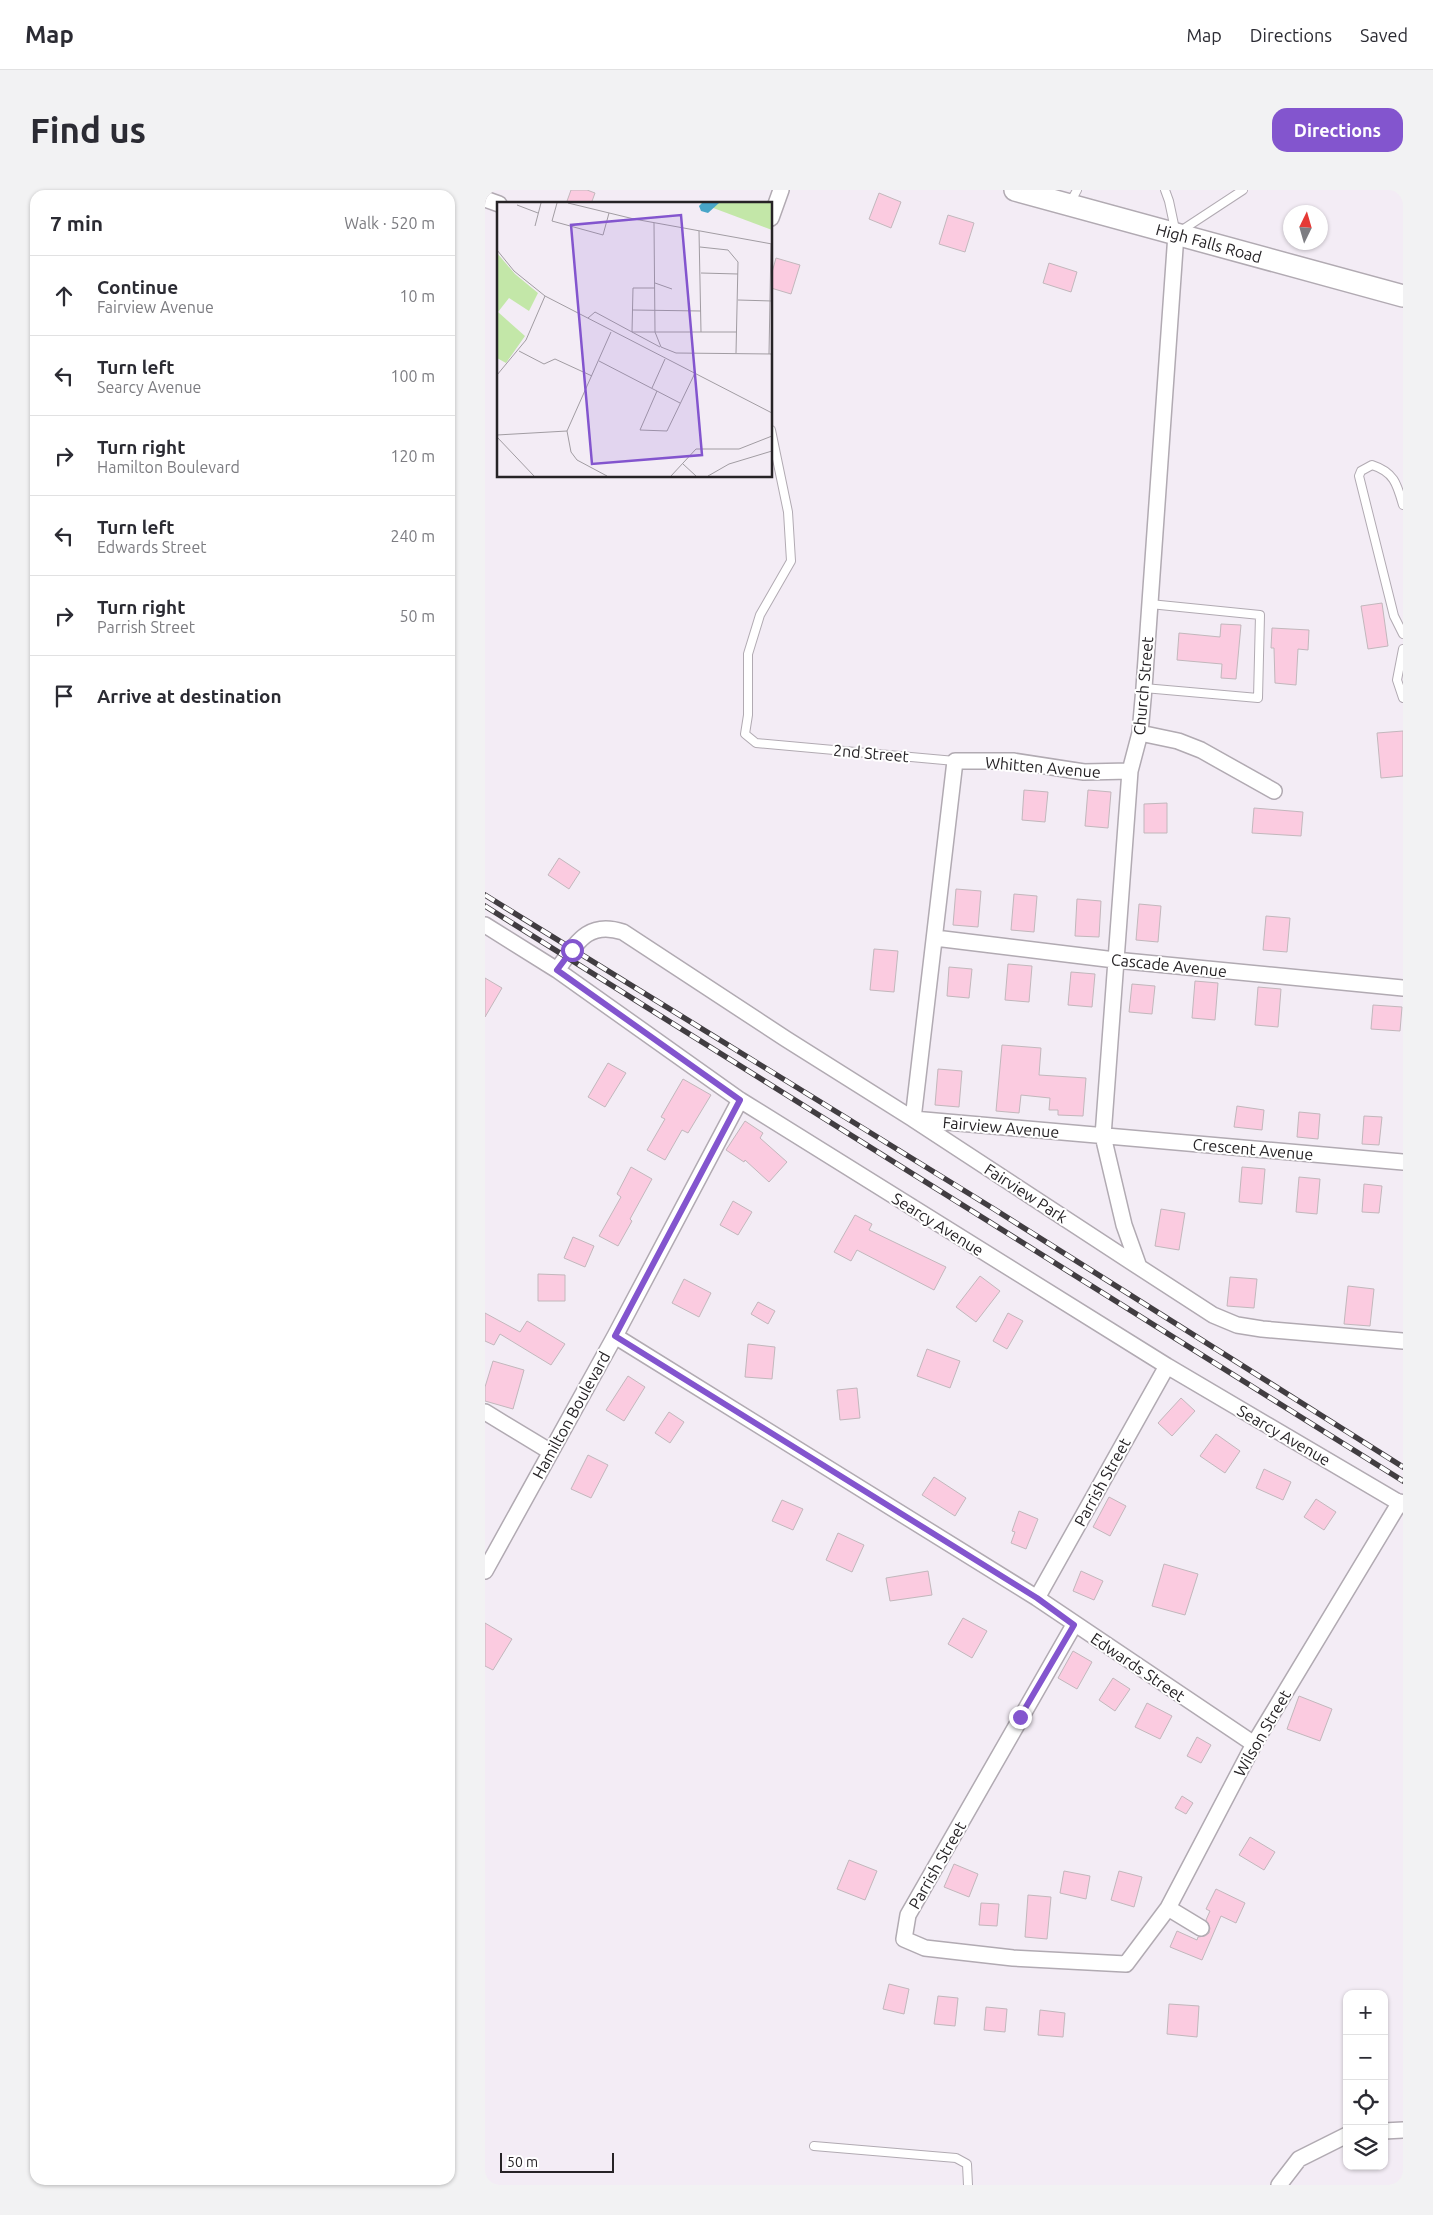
<!DOCTYPE html>
<meta charset="utf-8">
<style>
body{margin:0;font-family:Ubuntu,sans-serif;background:#f2f2f3;color:#2b2b33}
.controls{position:absolute;right:15px;bottom:15px;display:grid;overflow:hidden;border-radius:10px;box-shadow:0 1px 4px #0004}
.controls button{width:45px;height:45px;display:grid;place-items:center;padding:0;border:0;border-bottom:1px solid #e1e1e2;background:#fff;color:#2b2b33;font:25px sans-serif}
.compass{position:absolute;left:798px;top:15px;width:45px;height:45px;border-radius:50%;background:#fff;box-shadow:0 1px 4px #0004;rotate:5deg}
.scale{position:absolute;left:15px;bottom:12px;width:114px;box-sizing:border-box;padding-left:5px;border:2px solid #262326;border-top:0;font-size:14px;line-height:18px;white-space:nowrap;color:#262326;-webkit-text-stroke:4px #fff;paint-order:stroke}
.stop{position:absolute;width:15px;height:15px;margin:-11px;border:4px solid #8355ce;border-radius:50%;background:#fff}
.stop.end{background:#8355ce;border-color:#fff;box-shadow:0 1px 5px #0008}
.list{margin:0;padding:0;list-style:none}
h2{display:flex;justify-content:space-between;align-items:center;height:65px;margin:0;padding:0 20px;font-size:21px}
h2 small{font-size:16px;font-weight:400;color:#7c7c81}
.list li{display:grid;grid-template-columns:32px 1fr auto;gap:15px;align-items:center;box-sizing:border-box;height:80px;padding:0 20px;border-top:1px solid #e1e1e2}
.list b{display:block;font-size:19px;white-space:nowrap}
.list p{margin:0;font-size:16px;white-space:nowrap;color:#7c7c81}
.list em{font-size:16px;font-style:normal;color:#7c7c81}
.icon{flex:none;width:28px;height:28px;fill:none;stroke:currentColor;stroke-width:2;stroke-linecap:round;stroke-linejoin:round}
.map{position:relative;flex:none;width:918px;height:1995px;overflow:hidden;border-radius:15px}
header{display:flex;align-items:center;gap:30px;box-sizing:border-box;height:70px;padding:0 25px;background:#fff;border-bottom:1px solid #e1e1e2}
header strong{font-size:24px}
nav{display:flex;gap:28px;margin-inline-start:auto;font-size:18px}
.intro{display:flex;align-items:center;justify-content:space-between;box-sizing:border-box;height:120px;padding:0 30px}
h1{margin:0;font-size:35px}
.button{padding:12px 22px;border-radius:15px;background:#8355ce;color:#fff;font-size:18px;font-weight:700}
main{display:flex;gap:30px;padding:0 30px}
aside{flex:1;background:#fff;border-radius:15px;box-shadow:0 1px 4px #0004}
.map>svg:first-child{display:block}
.building{fill:#fbcbe0;stroke:#c2b7bc}
.lines{fill:none;stroke-linecap:round;stroke-linejoin:round}
.lane-casing{stroke:#b1aab2;stroke-width:10}
.street-casing{stroke:#b1aab2;stroke-width:18}
.secondary-casing{stroke:#b1aab2;stroke-width:24}
.lane{stroke:#fff;stroke-width:8}
.street{stroke:#fff;stroke-width:15}
.secondary{stroke:#fff;stroke-width:21}
.rail-casing{stroke:#413d41;stroke-width:5.5}
.rail{stroke:#fff;stroke-width:4;stroke-dasharray:11;stroke-linecap:butt}
.route{stroke:#8355ce;stroke-width:6}
.labels{text-anchor:middle;dominant-baseline:central;stroke-width:4;stroke-linejoin:round;paint-order:stroke}
.street-label{font-size:16px;fill:#262326;stroke:#fff}
.inset-road{fill:none;stroke:#a19ca2;stroke-width:1}
.view{fill:#8355ce;fill-opacity:0.15;stroke:#8355ce;stroke-width:2.5}
.inset-edge{fill:none;stroke:#262326;stroke-width:2.5}
</style>
<header>
<strong>Map</strong>
<nav><a>Map</a><a>Directions</a><a>Saved</a></nav>
</header>
<div class="intro"><h1>Find us</h1><a class="button">Directions</a></div>
<main>
<aside>
<h2>7 min<small>Walk · 520 m</small></h2>
<ul class="list">
<li><svg class="icon" aria-label="ahead" viewBox="0 0 24 24"><path d="M12 20V5M6 11l6-6 6 6"/></svg><div><b>Continue</b><p>Fairview Avenue</p></div><em>10 m</em></li>
<li><svg class="icon" aria-label="left" viewBox="0 0 24 24"><path d="M17 20v-9H6M10 6l-5 5 5 5"/></svg><div><b>Turn left</b><p>Searcy Avenue</p></div><em>100 m</em></li>
<li><svg class="icon" aria-label="right" viewBox="0 0 24 24"><path d="M7 20v-9h11M14 6l5 5-5 5"/></svg><div><b>Turn right</b><p>Hamilton Boulevard</p></div><em>120 m</em></li>
<li><svg class="icon" aria-label="left" viewBox="0 0 24 24"><path d="M17 20v-9H6M10 6l-5 5 5 5"/></svg><div><b>Turn left</b><p>Edwards Street</p></div><em>240 m</em></li>
<li><svg class="icon" aria-label="right" viewBox="0 0 24 24"><path d="M7 20v-9h11M14 6l5 5-5 5"/></svg><div><b>Turn right</b><p>Parrish Street</p></div><em>50 m</em></li>
<li><svg class="icon" aria-label="arrive" viewBox="0 0 24 24"><path d="M6 21V4h12l-3 4 3 4H6"/></svg><div><b>Arrive at destination</b></div></li>
</ul>
</aside>
<div class="map">
<svg width="918" height="1995" viewBox="0 0 918 1995">
<rect width="100%" height="100%" fill="#f3ecf5"/>
<path class="building" d="M86,0H102L110,3L106,14H81Z
M394,3L416,12L406,38L384,29Z
M463,25L489,33L480,62L454,54Z
M291,68L315,75L306,104L286,98V86Z
M564,73L592,82L586,102L558,93Z
M897,413L903,456L883,459L876,416Z
M736,434L756,435L751,489L736,488L737,474L692,470L694,443L735,447Z
M787,438L824,440L823,460L813,459L811,495L790,493L789,458H786Z
M918,541V586L896,588L892,543Z
M539,600L563,602L560,632L537,630Z
M603,600L626,602L623,638L600,636Z
M682,613V643H659V614Z
M769,618L818,622L816,646L767,643Z
M74,668L95,682L84,699L63,685Z
M471,699L496,701L493,737L468,735Z
M529,704L552,706L549,742L526,740Z
M592,709L616,711L614,747L590,746Z
M654,714L676,716L673,752L651,750Z
M781,726L805,728L802,762L778,760Z
M389,759L413,761L409,802L385,800Z
M523,774L547,776L544,812L520,810Z
M464,777L487,779L484,808L462,806Z
M586,782L610,784L607,817L583,815Z
M0,788L17,798L0,827Z
M710,791L733,793L730,830L707,828Z
M647,794L670,796L667,824L644,822Z
M773,797L796,799L793,837L770,835Z
M888,815L917,817L915,841L886,839Z
M517,855L556,858L554,885L601,888L598,926L573,925V920H564L565,908L536,905L534,923L511,921Z
M123,873L141,883L120,917L103,907Z
M453,879L477,881L474,917L450,915Z
M198,889L226,905L203,943L197,940L180,970L162,960L180,929L176,927Z
M752,916L779,920L777,940L749,937Z
M814,922L835,924L833,949L812,947Z
M879,926L897,927L894,955L877,954Z
M260,931L278,943L275,948L302,972L284,992L260,970L259,972L241,960Z
M146,977L167,989L145,1029L147,1031L133,1056L114,1046L136,1007L132,1004Z
M757,977L780,979L777,1014L754,1012Z
M814,987L835,989L832,1024L811,1022Z
M879,994L897,996L894,1023L877,1022Z
M248,1011L267,1022L253,1045L235,1035Z
M676,1019L700,1023L694,1060L670,1056Z
M370,1025L387,1034L384,1040L461,1077L449,1100L372,1060L366,1071L349,1062Z
M88,1047L109,1056L100,1077L79,1068Z
M53,1084L80,1085V1111H53Z
M495,1086L515,1101L491,1132L471,1117Z
M745,1087L772,1089L769,1118L742,1116Z
M199,1089L226,1103L214,1127L187,1113Z
M863,1096L889,1099L885,1136L859,1134Z
M273,1112L290,1121L283,1134L266,1124Z
M0,1123L35,1142L42,1131L80,1154L66,1175L15,1144L9,1155L0,1151Z
M523,1123L538,1131L522,1159L508,1151Z
M263,1154L290,1157L287,1189L260,1187Z
M442,1159L475,1171L465,1198L432,1186Z
M8,1171L39,1180L28,1219L0,1211V1197Z
M143,1186L160,1197L139,1231L121,1220Z
M372,1198L375,1228L355,1230L352,1200Z
M696,1208L710,1221L687,1246L673,1233Z
M184,1222L199,1232L185,1253L170,1243Z
M731,1244L755,1261L740,1283L715,1266Z
M103,1265L123,1275L106,1308L86,1299Z
M779,1279L806,1292L798,1310L771,1298Z
M449,1287L481,1308L470,1326L437,1305Z
M624,1307L641,1316L625,1346L608,1337Z
M831,1309L851,1322L839,1340L819,1327Z
M297,1310L318,1319L308,1340L287,1331Z
M534,1321L553,1329L541,1359L526,1353L530,1342L527,1341Z
M353,1343L379,1355L367,1382L341,1370Z
M679,1374L713,1384L700,1425L667,1416Z
M443,1381L447,1405L405,1411L401,1388Z
M596,1381L618,1391L609,1410L588,1401Z
M478,1428L502,1441L487,1468L463,1454Z
M0,1433L27,1449L8,1480L0,1476Z
M588,1461L607,1472L592,1499L573,1488Z
M628,1488L645,1499L630,1521L614,1510Z
M814,1506L847,1519L835,1551L802,1539Z
M662,1513L687,1526L675,1549L650,1537Z
M712,1547L726,1555L716,1573L702,1566Z
M697,1606L708,1613L701,1624L690,1618Z
M765,1647L790,1662L779,1680L754,1665Z
M364,1670L392,1681L380,1710L352,1699Z
M469,1674L493,1684L484,1707L459,1697Z
M579,1681L605,1686L601,1709L575,1703Z
M634,1681L657,1687L649,1717L626,1710Z
M731,1699L760,1713L751,1733L736,1726L717,1770L685,1757L692,1741L712,1750L713,1747L720,1746L724,1743L725,1738L721,1730L725,1721L721,1719Z
M543,1705L566,1707L562,1749L540,1747Z
M496,1713L514,1714L512,1736L494,1735Z
M404,1794L424,1799L419,1824L398,1819Z
M453,1806L473,1808L470,1836L449,1834Z
M684,1814L714,1816L712,1847L682,1844Z
M501,1817L522,1819L520,1842L499,1840Z
M555,1820L580,1823L578,1847L553,1845Z"/>
<g class="lines">
<defs>
<path id="lane" d="M680,0L684,11L691,44L758,0
M585,13L592,0
M286,240L303,322L306,371L275,425L263,464V525L260,544L271,553L470,571
M918,315C912,294 909,282 887,275L876,281L874,286L909,426L918,444
M918,459L912,490L918,508
M659,498L773,508L775,425L665,414
M329,1956L471,1968L482,1974L483,1995"/>
<path id="street" d="M0,9L14,14
M286,28L296,0
M691,44L659,498L655,543L645,581L618,946L639,1035L654,1077L728,1125L752,1135L777,1139L918,1151
M655,543L693,551L716,560L789,601
M645,581L599,582L528,571H470L428,929L654,1077
M0,735L72,780L255,910L682,1176L918,1315
M450,748L630,770L918,798
M72,780C91,754 102,730 138,742L301,849L428,929L918,972
M130,1146L552,1408L769,1554
M0,1222L66,1262
M0,1381L130,1146L255,910
M552,1408L682,1176
M589,1435L423,1725L419,1749L440,1758L528,1768L641,1774L683,1718L769,1554L915,1312
M683,1718L716,1738
M899,1941L918,1940
M794,1995L814,1969L862,1945"/>
<g id="secondary">
<path id="s1" d="M530,0L918,106"/>
</g>
</defs>
<use href="#lane" class="lane-casing"/>
<use href="#street" class="street-casing"/>
<use href="#secondary" class="secondary-casing"/>
<use href="#lane" class="lane"/>
<use href="#street" class="street"/>
<use href="#secondary" class="secondary"/>
<defs>
<path id="rail" d="M0,705L509,1019L918,1277
M0,716L918,1291"/>
</defs>
<use href="#rail" class="rail-casing"/>
<use href="#rail" class="rail"/>
</g>
<g class="lines">
<path class="route" d="M87,760L72,780L255,910L130,1146L552,1408L589,1435L535,1527"/>
</g>
<g class="labels">
<g class="street-label">
<text stroke="none"><textPath href="#s1" startOffset="201">High Falls Road</textPath></text>
<text transform="translate(658 496) rotate(-85)">Church Street</text>
<text transform="translate(386 563) rotate(5)">2nd Street</text>
<text transform="translate(558 577) rotate(5)">Whitten Avenue</text>
<text transform="translate(684 775) rotate(6)">Cascade Avenue</text>
<text transform="translate(516 937) rotate(5)">Fairview Avenue</text>
<text transform="translate(768 959) rotate(5)">Crescent Avenue</text>
<text transform="translate(541 1003) rotate(33)">Fairview Park</text>
<text transform="translate(453 1034) rotate(32)">Searcy Avenue</text>
<text transform="translate(86 1225) rotate(-61)">Hamilton Boulevard</text>
<text transform="translate(799 1245) rotate(30)">Searcy Avenue</text>
<text transform="translate(617 1292) rotate(-61)">Parrish Street</text>
<text transform="translate(653 1477) rotate(34)">Edwards Street</text>
<text transform="translate(777 1543) rotate(-60)">Wilson Street</text>
<text transform="translate(452 1675) rotate(-60)">Parrish Street</text>
</g>
</g>
<g transform="translate(12 12)">
<rect width="275" height="275" fill="#f3ecf5"/>
<path d="M203,1H275V28ZM0,51L18,72L41,91L32,109L12,96L1,110L28,134L9,161L0,156Z" fill="#c3e7a8"/>
<path d="M205,1H222L211,11L204,9L202,4Z" fill="#48a5c8"/>
<path class="inset-road" d="M60,1L55,19L106,33L112,11M71,1L137,17L275,42M20,3L41,11M157,21L158,130L164,145L179,151L275,152M38,24L44,1M202,29L204,130M203,45L231,48L241,60L239,151M0,48L17,69L48,94L275,211M204,71L241,72M158,81L175,87M158,86H136L135,130L163,145M241,98L275,99M136,108L204,109M91,116L98,110L135,130H240M22,149L47,162L58,157L95,174M272,152L274,42M102,159L183,201M0,173L29,138L48,94M155,186L168,157M160,189L143,228L170,229L198,171M70,229L74,250L80,258L110,274M0,233L70,229L114,130M0,235L37,274M186,262L199,274M174,274L199,247H242L275,234M211,274L232,262L275,249"/>
<path class="view" d="M184,13L205,253L95,262L74,23Z"/>
<rect width="275" height="275" class="inset-edge"/>
</g>
</svg>
<div class="controls">
<button>+</button>
<button>−</button>
<button><svg class="icon" aria-label="locate" viewBox="0 0 24 24"><circle cx="12" cy="12" r="6"/><path d="M12 2v4M12 18v4M2 12h4M18 12h4"/></svg></button>
<button><svg class="icon" aria-label="layers" viewBox="0 0 24 24"><path d="M12 4l9 5-9 5-9-5zM3 14l9 5 9-5"/></svg></button>
</div>
<svg class="compass" viewBox="-18 -18 36 36"><path d="M0-13l5 13h-10z" fill="#e53935"/><path d="M0 13l5-13h-10z" fill="#7c7c81"/></svg>
<div class="scale">50 m</div>
<div class="stop" style="left:87px;top:760px"></div>
<div class="stop end" style="left:535px;top:1527px"></div>
</div>
</main>
